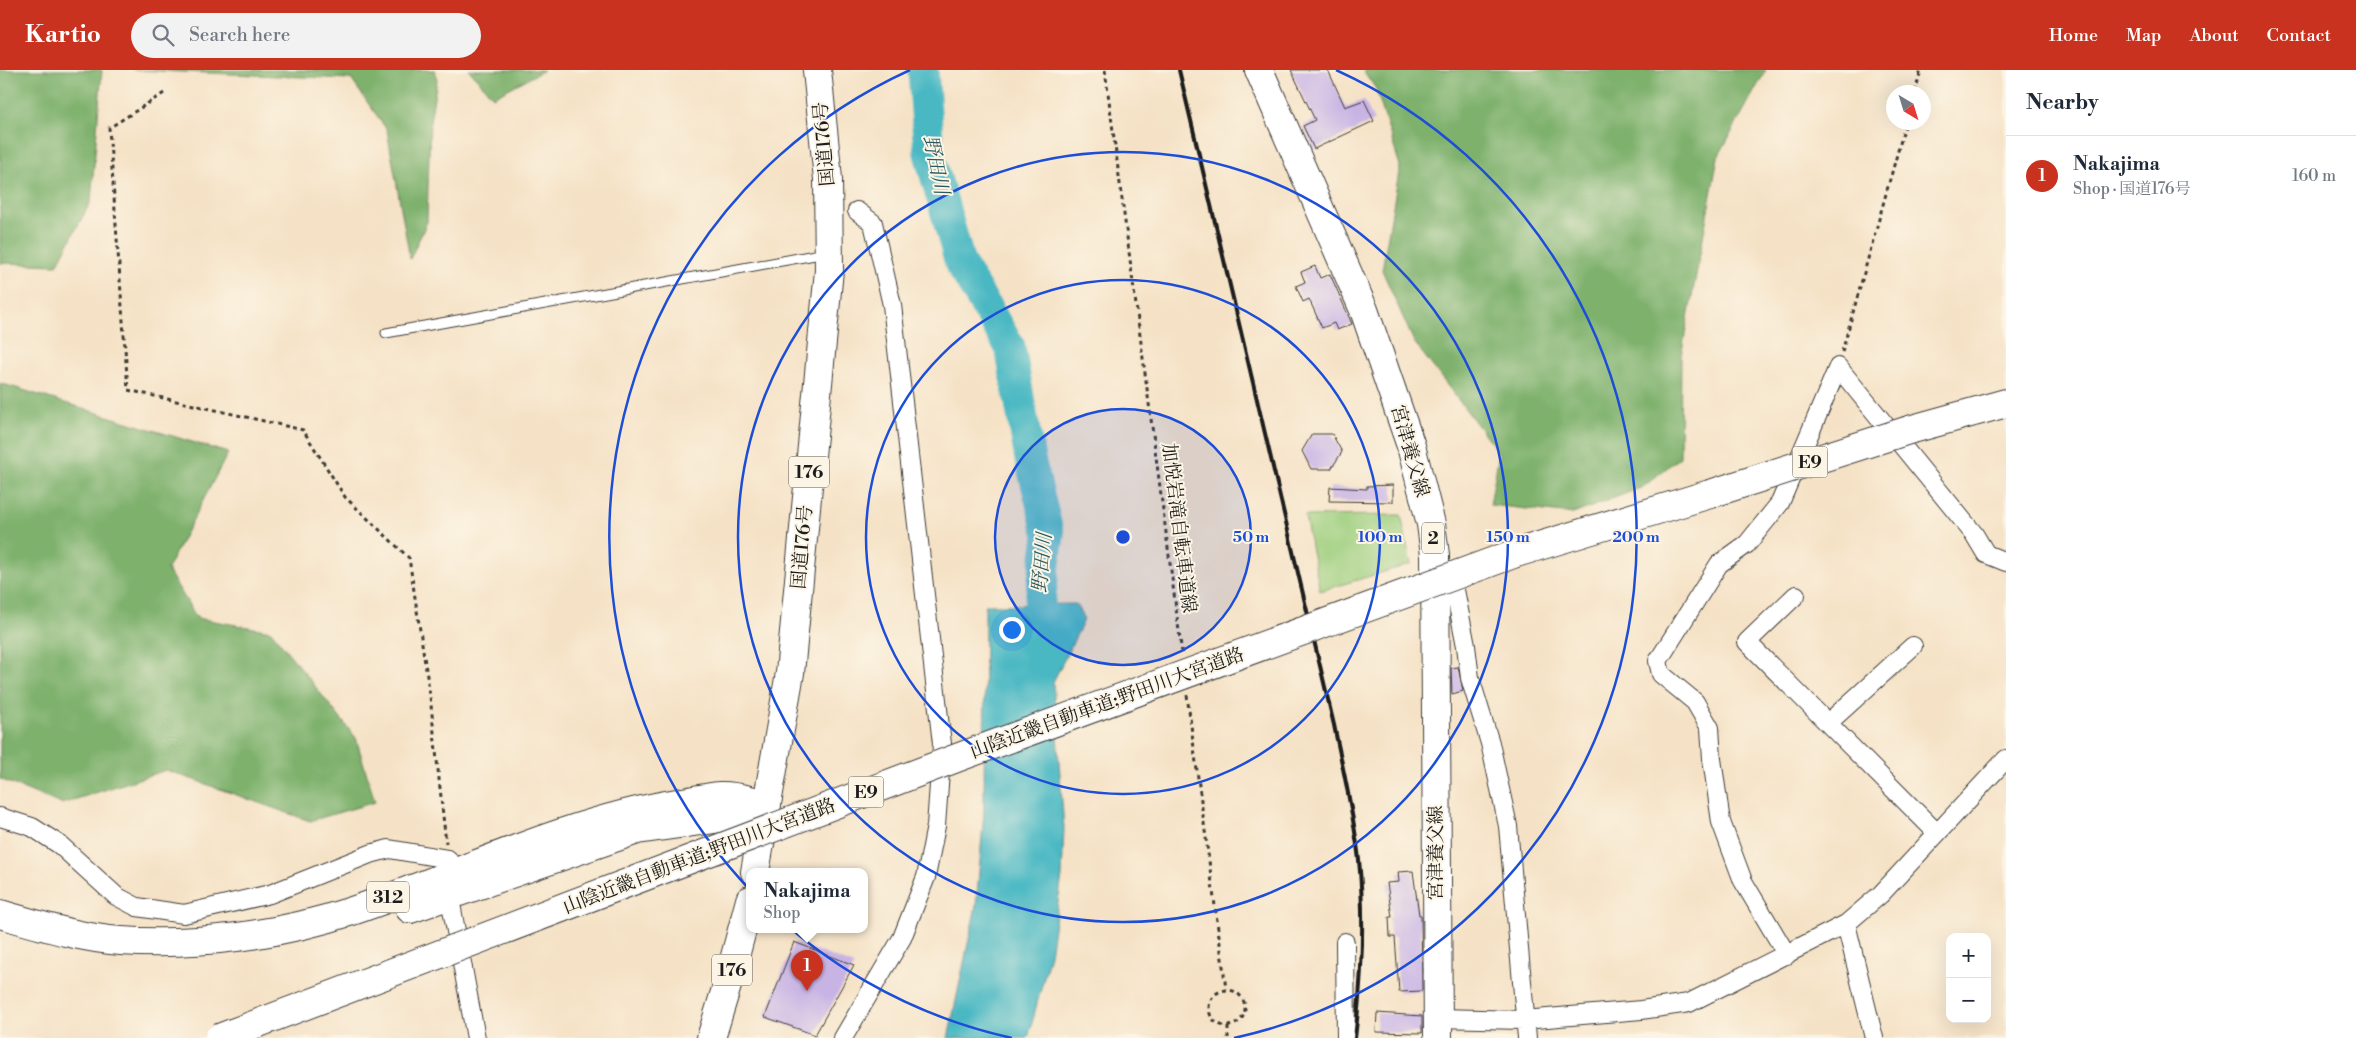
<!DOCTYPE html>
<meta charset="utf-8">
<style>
body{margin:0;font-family:"Libre Bodoni","Noto Serif JP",serif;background:#f2f2f3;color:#1f2937}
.controls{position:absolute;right:15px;bottom:15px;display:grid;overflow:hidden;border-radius:10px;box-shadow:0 5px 20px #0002}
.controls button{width:45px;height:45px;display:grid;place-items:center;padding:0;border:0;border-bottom:1px solid #e0e1e3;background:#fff;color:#1f2937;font:25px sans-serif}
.compass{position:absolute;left:1886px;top:15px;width:45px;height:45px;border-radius:50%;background:#fff;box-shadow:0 5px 20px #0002;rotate:142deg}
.you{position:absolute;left:1011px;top:559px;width:18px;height:18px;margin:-12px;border:4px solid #fff;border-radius:50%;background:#1a73e8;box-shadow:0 0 0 8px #1a73e833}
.badge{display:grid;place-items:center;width:32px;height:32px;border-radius:50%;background:#c8321e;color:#fff;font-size:16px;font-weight:700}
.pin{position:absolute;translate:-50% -41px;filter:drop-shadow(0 1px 2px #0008)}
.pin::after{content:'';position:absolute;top:26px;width:18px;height:15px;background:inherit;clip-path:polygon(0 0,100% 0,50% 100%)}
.popup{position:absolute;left:746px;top:798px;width:122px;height:65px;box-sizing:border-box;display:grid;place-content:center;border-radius:10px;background:#fff;filter:drop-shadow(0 1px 4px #0005);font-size:16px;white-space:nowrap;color:#747a83}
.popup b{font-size:19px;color:#1f2937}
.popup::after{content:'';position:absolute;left:50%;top:100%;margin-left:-10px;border:10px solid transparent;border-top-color:#fff}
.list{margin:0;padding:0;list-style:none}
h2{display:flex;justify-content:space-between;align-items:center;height:65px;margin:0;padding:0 20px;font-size:21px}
h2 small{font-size:16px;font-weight:400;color:#747a83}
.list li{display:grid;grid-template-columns:32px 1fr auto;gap:15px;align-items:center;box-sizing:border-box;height:80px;padding:0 20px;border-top:1px solid #e0e1e3}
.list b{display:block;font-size:19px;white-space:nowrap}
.list p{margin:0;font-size:16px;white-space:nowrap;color:#747a83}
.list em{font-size:16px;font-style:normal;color:#747a83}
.icon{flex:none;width:28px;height:28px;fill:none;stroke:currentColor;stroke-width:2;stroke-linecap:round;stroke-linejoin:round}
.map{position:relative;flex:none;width:2006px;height:968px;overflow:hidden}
header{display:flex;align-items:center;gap:30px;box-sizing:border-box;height:70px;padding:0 25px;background:#c8321e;color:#fff}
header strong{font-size:24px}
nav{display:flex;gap:28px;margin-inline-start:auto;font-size:18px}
.search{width:350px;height:45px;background:#f2f2f3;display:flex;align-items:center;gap:12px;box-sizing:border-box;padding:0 18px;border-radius:28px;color:#747a83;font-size:19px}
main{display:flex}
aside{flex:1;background:#fff}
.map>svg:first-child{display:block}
.green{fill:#9cce7d;stroke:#5c754c}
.forest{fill:#7db16c;stroke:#4c6644}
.water{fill:#4ab8c3;stroke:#336a70}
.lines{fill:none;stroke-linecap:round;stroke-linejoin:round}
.river{stroke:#4ab8c3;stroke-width:31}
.building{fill:#c8b3e5}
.service-casing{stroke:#3d3a36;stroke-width:11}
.minor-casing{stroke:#3d3a36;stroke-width:20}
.primary-casing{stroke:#3d3a36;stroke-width:30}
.trunk-casing{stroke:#3d3a36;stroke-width:30}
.motorway-casing{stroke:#3d3a36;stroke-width:30}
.path{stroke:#3d3a36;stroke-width:3;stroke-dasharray:4 4;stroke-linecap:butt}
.service{stroke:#fff;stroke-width:9}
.minor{stroke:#fff;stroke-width:18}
.primary{stroke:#fff;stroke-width:28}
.trunk{stroke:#fff;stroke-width:28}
.motorway{stroke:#fff;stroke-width:28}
.rail{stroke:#1c1c1c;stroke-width:4}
.motorway-bridge-casing{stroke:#3d3a36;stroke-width:30;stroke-linecap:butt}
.motorway-bridge{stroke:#fff;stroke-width:28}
.ring{fill:none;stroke:#1d4ed8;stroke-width:2.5}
.labels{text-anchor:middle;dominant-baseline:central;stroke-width:4;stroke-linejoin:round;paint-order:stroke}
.shield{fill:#fcf5e5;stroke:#5f5d58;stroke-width:1}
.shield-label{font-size:18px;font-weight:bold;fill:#1c1c1c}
.street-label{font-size:19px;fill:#1c1c1c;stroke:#fcf5e5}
.water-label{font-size:20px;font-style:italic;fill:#2e5a5f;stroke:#fcf5e5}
.centre{fill:#1d4ed8;stroke:#fcf5e5;stroke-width:2.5}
.ring-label{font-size:15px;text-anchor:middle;font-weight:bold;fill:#1d4ed8;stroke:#fcf5e5;stroke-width:4;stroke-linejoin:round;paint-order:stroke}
</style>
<header>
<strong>Kartio</strong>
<div class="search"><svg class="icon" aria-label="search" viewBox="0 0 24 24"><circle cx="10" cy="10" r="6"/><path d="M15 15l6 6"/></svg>Search here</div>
<nav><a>Home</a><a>Map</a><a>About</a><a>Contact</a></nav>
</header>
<main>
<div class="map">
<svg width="2006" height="968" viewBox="0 0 2006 968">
<rect width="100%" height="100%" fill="#fcf5e5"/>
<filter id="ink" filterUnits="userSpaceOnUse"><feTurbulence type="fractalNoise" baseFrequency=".02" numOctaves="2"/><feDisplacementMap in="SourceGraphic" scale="10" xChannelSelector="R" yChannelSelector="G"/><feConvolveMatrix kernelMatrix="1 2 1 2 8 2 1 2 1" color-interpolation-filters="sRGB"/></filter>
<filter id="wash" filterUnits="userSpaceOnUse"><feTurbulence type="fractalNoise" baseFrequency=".0096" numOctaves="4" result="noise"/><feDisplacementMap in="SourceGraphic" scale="20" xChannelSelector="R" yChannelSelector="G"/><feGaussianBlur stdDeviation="1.12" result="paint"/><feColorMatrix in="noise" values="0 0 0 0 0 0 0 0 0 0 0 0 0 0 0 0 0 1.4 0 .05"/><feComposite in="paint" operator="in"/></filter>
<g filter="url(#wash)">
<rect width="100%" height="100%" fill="#f5e2c6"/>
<path class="green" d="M1401,445L1411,494L1320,521L1305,446Z"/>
<path class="forest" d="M0,0H102L91,131L57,195L0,193Z
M133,0H435L437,10L430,51L427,152L410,189L387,60L351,9Z
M469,0H544L493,27Z
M1363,0H1766L1718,87L1681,286L1680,387L1643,417L1573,444L1490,435L1499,383L1414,272L1382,200L1400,96L1376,19Z
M0,313L228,383L167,499L197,548L271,561L356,668L375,732L310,751L166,700L61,734L0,709Z"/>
<path class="water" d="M1076,534L1084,550L1053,612L1064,758L1062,806L1050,884L1028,968H948L976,836L984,742L985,535Z"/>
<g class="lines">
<path class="river" d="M923,0L929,83L960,193L1010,277L1030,389L1049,465L1034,575"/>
</g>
<g id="blocks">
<path class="building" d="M1291,0H1328L1345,37L1364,30L1374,51L1314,79L1303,56L1315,50Z
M1315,196L1320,208L1330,204L1352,254L1337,260L1334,253L1322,258L1309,229L1303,232L1296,216L1305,212L1301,202Z
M1312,364H1332L1342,382L1331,399H1311L1302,381Z
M1393,415V432L1329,431L1330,417L1367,419V416Z
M1458,597L1463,621L1452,624L1451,598Z
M1413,801L1419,845H1421L1422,921L1399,922L1395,867H1390L1389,847H1392L1387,813L1399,812L1398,802Z
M794,872L854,895L815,965L765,947Z
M1377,943L1422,946V963L1376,962Z"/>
</g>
</g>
<g filter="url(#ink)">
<use href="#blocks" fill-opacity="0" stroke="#3d3a36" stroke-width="1"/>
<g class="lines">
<defs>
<path id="service" d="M386,263L826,183"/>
<path id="minor" d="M1443,499L1455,520L1466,576L1470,608L1490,673L1508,756L1527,968
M1796,525L1747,572L1937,763
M1828,653L1913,576
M0,747L32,757L60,775L116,826L137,837L184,844L270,824L370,784L389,779L448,789V797
M451,834L476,968
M1846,854L1874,968
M1345,872L1346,968
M1787,885L1743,811L1721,752L1712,689L1710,658L1695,632L1661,604L1658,591L1719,494L1747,474L1780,433L1838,297L1974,464L1986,484L2006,492
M1437,948L1524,950L1641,940L1689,933L1846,854L1881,824L2006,689
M843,968L902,868L926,807L936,756L942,674L892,235L873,153L857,141"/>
<path id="primary" d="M1259,0L1364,240L1411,376L1431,454L1435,485L1438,968"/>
<path id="trunk" d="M755,802L790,603L829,200L828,109L817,0
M711,968L729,909L750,830"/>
<path id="motorway" d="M1909,360L2006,333
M1516,483L1710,424
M410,839L637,760L715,749L761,736
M0,844C39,855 80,868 121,871C197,876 280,865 352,841C461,804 563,752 677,733C691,731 706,727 720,726C735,725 752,731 767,734"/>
</defs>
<use href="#service" class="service-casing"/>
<use href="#minor" class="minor-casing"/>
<use href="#primary" class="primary-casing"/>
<use href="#trunk" class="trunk-casing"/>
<use href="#motorway" class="motorway-casing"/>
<path class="path" d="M1105,0L1182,584
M1915,22L1921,0
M164,23L109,58L128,320L303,360L345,427L409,488L430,626L446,773
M1842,282L1906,52
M1187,625L1226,919
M1209 938a18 18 0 1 1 36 0a18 18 0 1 1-36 0Z
M1228,957V968"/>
<use href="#service" class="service"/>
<use href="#minor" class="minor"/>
<use href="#primary" class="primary"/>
<use href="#trunk" class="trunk"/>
<use href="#motorway" class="motorway"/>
<path class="rail" d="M1179,0L1334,655C1343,700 1354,745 1359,790C1365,849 1362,909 1355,968"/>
<defs>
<path id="motorway-bridge" d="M1710,424L1909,360
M219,968L962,686L1516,483"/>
</defs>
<use href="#motorway-bridge" class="motorway-bridge-casing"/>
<use href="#motorway-bridge" class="motorway-bridge"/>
</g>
</g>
<circle cx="1123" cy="467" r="128" fill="#1d4ed8" fill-opacity=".12"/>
<g class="ring">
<circle cx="1123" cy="467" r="128"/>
<circle cx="1123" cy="467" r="257"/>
<circle cx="1123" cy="467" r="385"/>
<path d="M1012 968A513 513 0 0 1 910 0M1336 0A513 513 0 0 1 1234 968"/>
</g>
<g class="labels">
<g class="shield">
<rect x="1792.5" y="376.5" width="35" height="31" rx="4"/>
<rect x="789" y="386.5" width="40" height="31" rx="4"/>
<rect x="1422" y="452.5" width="22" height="31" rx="4"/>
<rect x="848.5" y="706.5" width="35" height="31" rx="4"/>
<rect x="367" y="811.5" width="42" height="31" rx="4"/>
<rect x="712" y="884.5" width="40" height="31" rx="4"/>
</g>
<g class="shield-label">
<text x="1810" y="392">E9</text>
<text x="809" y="402">176</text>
<text x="1433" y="468">2</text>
<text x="866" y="722">E9</text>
<text x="388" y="827">312</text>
<text x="732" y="900">176</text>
</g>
<g class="street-label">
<text transform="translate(824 74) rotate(-95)">国道176号</text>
<text transform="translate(1410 381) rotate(74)">宮津養父線</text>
<text transform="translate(1179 458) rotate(83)">加悦岩滝自転車道線</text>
<text transform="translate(802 477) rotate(-85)">国道176号</text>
<text transform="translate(1107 633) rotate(-20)">山陰近畿自動車道;野田川大宮道路</text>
<text transform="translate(1436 783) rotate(-90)">宮津養父線</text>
<text transform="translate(699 786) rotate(-21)">山陰近畿自動車道;野田川大宮道路</text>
</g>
<g class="water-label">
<text transform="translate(935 95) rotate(78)">野田川</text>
<text transform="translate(1043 493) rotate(-85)">野田川</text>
</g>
</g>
<circle cx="1123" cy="467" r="8" class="centre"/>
<g class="ring-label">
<text x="1251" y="472">50 m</text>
<text x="1380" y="472">100 m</text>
<text x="1508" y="472">150 m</text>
<text x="1636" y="472">200 m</text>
</g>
</svg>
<div class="controls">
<button>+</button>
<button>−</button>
</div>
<svg class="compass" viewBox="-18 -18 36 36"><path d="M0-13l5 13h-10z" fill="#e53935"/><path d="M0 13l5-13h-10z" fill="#747a83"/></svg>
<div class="you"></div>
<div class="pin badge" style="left:807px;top:921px">1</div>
<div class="popup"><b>Nakajima</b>Shop</div>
</div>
<aside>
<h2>Nearby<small></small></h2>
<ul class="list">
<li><span class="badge">1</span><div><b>Nakajima</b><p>Shop · 国道176号</p></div><em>160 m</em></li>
</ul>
</aside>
</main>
